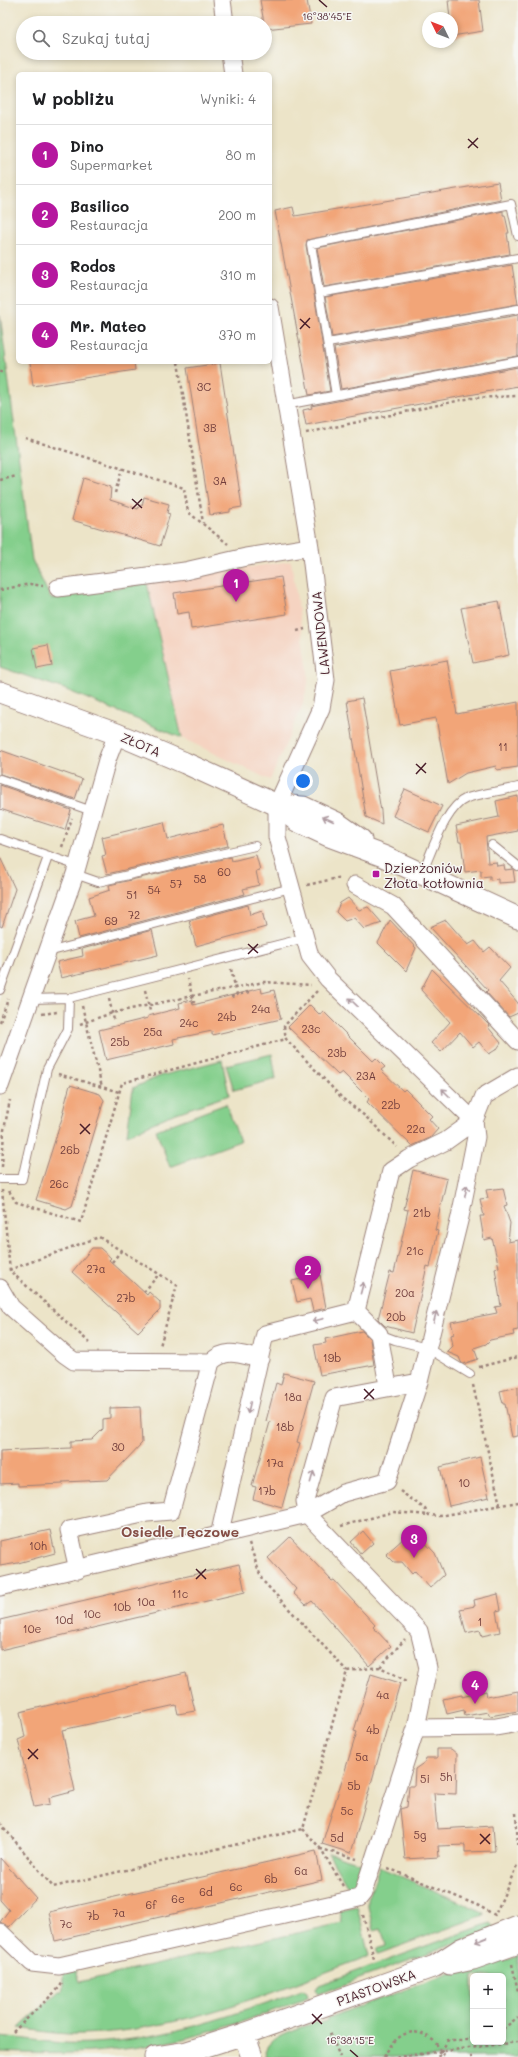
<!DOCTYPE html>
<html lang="pl">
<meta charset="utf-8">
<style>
body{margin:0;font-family:Mali,sans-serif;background:#f2f2f2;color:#202124}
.controls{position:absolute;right:12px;bottom:12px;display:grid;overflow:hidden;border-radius:6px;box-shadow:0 2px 6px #0003}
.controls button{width:36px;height:36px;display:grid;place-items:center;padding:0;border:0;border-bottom:1px solid #e0e0e0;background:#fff;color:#202124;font:20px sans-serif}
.compass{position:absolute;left:422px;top:12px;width:36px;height:36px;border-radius:50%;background:#fff;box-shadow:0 2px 6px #0003;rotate:313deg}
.you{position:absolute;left:303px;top:781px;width:14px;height:14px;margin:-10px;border:3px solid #fff;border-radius:50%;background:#1a73e8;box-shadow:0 0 0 6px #1a73e833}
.badge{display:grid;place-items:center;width:26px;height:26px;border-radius:50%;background:#b5179e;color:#fff;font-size:13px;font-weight:700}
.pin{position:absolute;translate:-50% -33px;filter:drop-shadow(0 1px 2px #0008)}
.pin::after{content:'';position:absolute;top:21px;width:14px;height:12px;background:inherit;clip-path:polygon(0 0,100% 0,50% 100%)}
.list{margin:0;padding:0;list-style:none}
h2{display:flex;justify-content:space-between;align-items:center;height:52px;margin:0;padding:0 16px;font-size:17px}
h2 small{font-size:13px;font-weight:400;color:#757577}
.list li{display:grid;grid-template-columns:26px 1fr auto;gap:12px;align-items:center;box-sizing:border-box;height:60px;padding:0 16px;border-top:1px solid #e0e0e0}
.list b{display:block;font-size:15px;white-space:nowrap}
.list p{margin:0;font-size:13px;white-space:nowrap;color:#757577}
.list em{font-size:13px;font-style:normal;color:#757577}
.icon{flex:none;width:22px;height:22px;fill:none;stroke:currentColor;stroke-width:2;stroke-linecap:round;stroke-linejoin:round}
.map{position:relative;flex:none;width:518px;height:2057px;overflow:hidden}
.search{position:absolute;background:#fff;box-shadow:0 2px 6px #0003;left:16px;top:16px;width:256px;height:44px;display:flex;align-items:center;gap:10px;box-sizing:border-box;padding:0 14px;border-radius:22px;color:#757577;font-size:15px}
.panel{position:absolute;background:#fff;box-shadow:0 2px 6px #0003;left:16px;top:72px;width:256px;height:292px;border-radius:6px}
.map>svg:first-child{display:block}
.built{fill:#f5d3c1}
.green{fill:#84cf8c;stroke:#67775c;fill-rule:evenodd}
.building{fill:#f2a578}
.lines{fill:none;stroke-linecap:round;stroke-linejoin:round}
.service-casing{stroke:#9b827a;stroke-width:10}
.minor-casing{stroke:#9b827a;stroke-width:19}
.tertiary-casing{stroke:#9b827a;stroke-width:23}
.path{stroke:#9b827a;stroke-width:2.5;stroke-dasharray:3 3;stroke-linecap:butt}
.service{stroke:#fff;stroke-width:8}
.minor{stroke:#fff;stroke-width:17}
.tertiary{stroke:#fff;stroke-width:21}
.oneway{stroke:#ae9aa0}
.ticks{fill:none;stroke:#4a1f2b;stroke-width:1.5}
.poi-dot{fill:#b5179e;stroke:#f6f6f2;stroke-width:1.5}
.labels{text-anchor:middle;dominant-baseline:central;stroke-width:3;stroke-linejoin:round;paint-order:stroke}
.number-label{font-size:11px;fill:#74403e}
.street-label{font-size:13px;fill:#4a1f2b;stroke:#f6f6f2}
.poi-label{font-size:13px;fill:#4a1f2b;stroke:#f6f6f2;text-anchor:start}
.neighbourhood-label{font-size:14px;font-weight:bold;fill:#854e46;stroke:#f6f6f2}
.ticks-label{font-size:10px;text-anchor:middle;fill:#4a1f2b;stroke:#f6f6f2;stroke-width:3;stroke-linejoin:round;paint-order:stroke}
</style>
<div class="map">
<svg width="518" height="2057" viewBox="0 0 518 2057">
<rect width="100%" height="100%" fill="#f6f6f2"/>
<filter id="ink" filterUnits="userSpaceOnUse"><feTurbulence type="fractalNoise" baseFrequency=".025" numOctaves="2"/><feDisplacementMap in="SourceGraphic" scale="8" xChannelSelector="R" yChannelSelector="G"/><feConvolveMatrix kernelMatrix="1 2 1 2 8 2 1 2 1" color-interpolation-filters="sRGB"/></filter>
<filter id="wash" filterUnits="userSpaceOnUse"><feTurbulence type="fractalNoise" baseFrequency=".012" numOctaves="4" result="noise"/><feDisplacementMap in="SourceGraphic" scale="16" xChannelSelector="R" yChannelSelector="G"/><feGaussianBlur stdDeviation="0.9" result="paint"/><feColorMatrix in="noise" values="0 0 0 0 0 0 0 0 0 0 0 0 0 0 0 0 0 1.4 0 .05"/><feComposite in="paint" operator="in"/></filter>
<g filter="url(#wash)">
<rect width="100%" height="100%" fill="#ece4c8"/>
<path class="built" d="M291,561L308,670V684L301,709L270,780L182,738L147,583Z"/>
<path class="green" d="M0,315L32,560L51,599L147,583L182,738L64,689L0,667Z
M272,1054L276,1079L234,1090L226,1065Z
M222,1060L229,1095L168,1116L127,1135L133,1088L160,1076Z
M226,1104L240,1141L170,1167L156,1130Z
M328,1853L364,1864L359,1887L353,1893L351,1892Z
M379,1867L479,1910L483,1912L484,1915L378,1954L376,1949L386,1946L381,1928L374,1930L368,1907V1900Z
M357,1906L369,1956C277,1990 182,2031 83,2034C62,2035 40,2031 19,2028L59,1991H62L63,1989V1972L75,1970L79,1982L342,1923L340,1910Z
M490,1923L495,1929L318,1994L316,1989L319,1985Z
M518,1948V2057H265C266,2034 300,2029 317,2022L318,2024L327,2021V2018L504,1954L506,1960L516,1957L514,1950ZM473,1976H503V2042H473Z
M302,1990L307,1993L308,1998C272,2011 236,2025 199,2035C134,2052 67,2056 0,2052V2036C30,2039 61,2045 91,2043C163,2040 235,2015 302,1990Z"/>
<g id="blocks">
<path class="building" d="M260,0H307L311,24L265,29Z
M448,0H479L483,31L452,36V18H450Z
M498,182L501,200L307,240L306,245L330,391L309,395L275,211L293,207L295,216Z
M503,211V215H505L509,233H507L510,254L324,287L317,248Z
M512,265L518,304L332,337L325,297Z
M518,315V356L341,389L334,348Z
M30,362H134L135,370L33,386Z
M220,363L242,507L230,509V512L210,515L187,368Z
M518,367V386L306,425L303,410L312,408L311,406Z
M83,478L111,487L110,500L138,509L140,505L142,506L144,497L169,504L167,513L170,514L160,546L72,520Z
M281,577L287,614L191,629L189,612L177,614L174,593Z
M499,601L509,655L473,663L461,608Z
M48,645L52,666L37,669L33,648Z
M447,660L457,714L518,702V767L497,770L496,766L466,773L448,784L436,718L400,725L390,671Z
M362,698L381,811L382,824L366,817L347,701Z
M0,750L82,779L75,799L0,774Z
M0,785L71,810L65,830L0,809Z
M405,789L442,806L429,832L393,816Z
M518,796V831L486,837L488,863L496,862L497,866L504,865L505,870L513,869L515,882L498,883V879L490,880V876L481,877V870L465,872L461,842H459L456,826L499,817L496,801Z
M164,822L168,839L223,825L228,846L107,874L102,856L106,855L102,837Z
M256,855L260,870L256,871L259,885L243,889L245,894L79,938L75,921L94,916L89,897L110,890L109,885L231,857L232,861Z
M0,857L15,889L2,927L0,926Z
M348,898L359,910L368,907L382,923L364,929L354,918L345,921L336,912L340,903Z
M248,905L250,915L262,911L266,927L196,946L189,921Z
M390,920L416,948L406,971L378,943Z
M446,920L468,945L475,941L484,952L490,947L510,968L499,981L518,1003V1013L509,1017L486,992L488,990L430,927Z
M152,930L158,955L61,978L57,962L83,956L82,949Z
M432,969L490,1026L488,1027L501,1043L497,1049L489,1054L479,1042L473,1047L460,1032L441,1052L431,1043L450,1022L421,990Z
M261,988L262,993L274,990L281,1019L212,1035V1031L173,1039L174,1044L106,1060L99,1030L148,1018V1016L180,1008L179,1003L192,1000L193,1005Z
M310,1005L320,1015L323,1011L373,1061L376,1058L385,1067L381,1070L403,1091L405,1089L432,1116L429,1119L438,1129L430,1138L412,1146L367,1102L369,1099L342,1072L338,1075L288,1027Z
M70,1085L100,1094L104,1100L72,1206L66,1209L36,1200L64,1112L63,1111Z
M413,1170L447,1179L435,1230L438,1231L430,1267L427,1266L412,1333L385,1326L378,1319L390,1272L394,1273L400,1248L408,1210L404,1209Z
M503,1188L507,1205L504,1206L510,1223L508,1242L518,1240V1330L513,1331L514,1335L490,1340L486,1344L474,1348L478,1359L463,1364L461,1362L459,1357L447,1352L453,1346L451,1335L454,1334L451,1322L497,1313L495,1307L501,1306L495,1268L499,1267L492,1238L484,1240L480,1216H484L480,1199L488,1198L486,1190Z
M92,1248H100L111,1258L109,1260L147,1295L149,1292L160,1302V1310L138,1332L72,1272Z
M320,1275L326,1308L313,1311L310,1299L297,1302L292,1281Z
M362,1331L370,1339L374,1365L320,1375L314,1345L326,1343L325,1339Z
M284,1373L314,1381L297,1442L300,1443L282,1507L253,1499L256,1487L252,1486L270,1422L266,1421L276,1383L281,1385Z
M518,1387V1436L512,1437L505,1404H503L500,1391Z
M140,1407L142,1443L107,1480L63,1482V1484L18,1486V1483L0,1484V1451L71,1448V1441L92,1440L103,1429V1419L110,1418V1408Z
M480,1457L489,1497L449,1506L440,1467Z
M50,1530L55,1553L18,1563L0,1566V1541Z
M413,1530L435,1553L444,1575L430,1588L415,1571L412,1574L402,1562H394L386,1554Z
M363,1531L373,1543L361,1554L351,1542Z
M290,1537L332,1581L334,1580L375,1625L373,1627L391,1646L369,1666L312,1601L306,1605L293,1593L296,1589L268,1558Z
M239,1564L245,1592L0,1650V1620Z
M498,1594L501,1610L496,1611L500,1632L482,1636L480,1630L466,1633L460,1609L475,1606L474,1600Z
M186,1673L195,1711L178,1714L176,1705L62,1730L75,1791L49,1798L50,1804L34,1807L18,1740L25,1737L20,1712Z
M371,1674L400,1683L351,1853L322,1844L357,1732L354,1731Z
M486,1691L487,1697L518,1691V1711L490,1716L488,1712L465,1716L464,1710L447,1714L443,1699L462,1695V1697Z
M437,1749H451L457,1754L456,1794L434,1793L437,1829L493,1826L495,1851L465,1852V1845L438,1846L439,1857L405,1859L400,1809L407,1807L409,1786H414L415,1769L425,1762L426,1758H437Z
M316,1851L322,1880L55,1941L49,1912Z
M0,1858L36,1898L9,1927L0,1922L9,1910L0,1900Z"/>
</g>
</g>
<g filter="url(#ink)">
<use href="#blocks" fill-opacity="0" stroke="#9b827a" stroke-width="1"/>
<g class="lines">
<defs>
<path id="service" d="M319,293L518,258
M328,343L518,309
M336,395L311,244L511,204L518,236
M285,405L518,361
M0,779L92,811
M0,839L78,866
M492,845L518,866
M422,873C432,852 445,807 467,798C483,793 502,791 518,787
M75,874L98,882L255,846
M48,952L291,888
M0,990L48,857
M31,999L69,998L305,938
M0,1179H22L47,1069L68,1029L69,998
M379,1334L395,1340L427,1348L470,1374"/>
<path id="minor" d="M222,0L225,23
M230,53L233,74
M58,588L185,571L246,557L310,547
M355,885L393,906L518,1041
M0,1086L75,874L107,760L117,734
M0,1288L11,1307L64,1354L74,1361L211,1362C227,1347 241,1355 260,1359
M419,1382L334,1398L305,1501L307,1514L419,1631L428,1668L416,1728L496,1727L518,1723
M388,1386L379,1334L356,1311L391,1171L409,1159L446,1141L474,1121L484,1096L518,1076
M219,1536L265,1334L356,1311
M78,1570L69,1530L147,1513L171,1511L211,1362
M0,1587L307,1514L343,1493L387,1481L419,1382L460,1217L476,1137L474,1121L328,979L310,956L277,837V805L321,708L326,680L310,547L270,307
M0,1932L32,1963L59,1966L359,1898L363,1893L416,1728"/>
<path id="tertiary" d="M0,692L117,734L185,763L277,805L297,821L329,836L383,856L518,918
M277,805L303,807L337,823L361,840
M450,1964L473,1959L518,1943
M244,2034L252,2057
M155,2057L187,2052L244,2034L435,1966L461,1949L518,1926"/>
</defs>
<use href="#service" class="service-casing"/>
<use href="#minor" class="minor-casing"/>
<use href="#tertiary" class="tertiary-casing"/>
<path class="path" d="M178,362L203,523
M0,372H2
M306,433L471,398L518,396
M25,438L184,488L188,512L228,544
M0,480L17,476
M115,493L122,469
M0,590L30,584L43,586
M297,631L305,629
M62,847L72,818
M307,885L342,877
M231,969L237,995L249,992
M145,990L150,1011
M317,991L284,1026L286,1039L342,1098L365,1116L397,1147
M192,996L264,982L311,985
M231,997L237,995
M109,999L114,1020
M192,1003L194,1002L193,997
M82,1006L102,1087
M42,1014L57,1012
M0,1022L8,999
M80,1024L112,1013L192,996L188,979
M58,1074L119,1092
M2,1167L4,1130L10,1100
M2,1190L10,1271L91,1344
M9,1191L16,1202L81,1222L122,1083L286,1039
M112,1262L121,1251
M9,1270L99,1237L177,1285L160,1346
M144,1292L159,1274
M479,1367L518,1357
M473,1385L500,1505
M400,1491L425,1509L429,1515L440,1516L518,1502
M341,1526L393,1512L428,1515
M249,1543L262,1580L347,1671
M380,1667L405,1639
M516,1813L518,1845
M0,1823L53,1887L303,1829L347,1671L380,1667L409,1682
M303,1829L321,1849
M388,1868L479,1906L495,1915L518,1863
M343,1886L321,1849L357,1859
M363,1915L374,1959
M512,1964L518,1991
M503,2029L518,2017
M13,2032L60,1987L62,1983
M330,2033L340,2057
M384,2057C395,2034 414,2023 435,2042C439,2047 440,2053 446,2057
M396,2057L518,2042
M438,2057L448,2040H469L473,2035
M470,2057H472"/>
<use href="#service" class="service"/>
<use href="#minor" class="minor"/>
<use href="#tertiary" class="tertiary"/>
</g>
<defs><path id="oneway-shaft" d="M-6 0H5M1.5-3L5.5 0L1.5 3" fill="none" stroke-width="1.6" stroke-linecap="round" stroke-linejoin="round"/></defs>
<g class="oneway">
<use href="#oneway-shaft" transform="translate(328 819) rotate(-155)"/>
<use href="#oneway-shaft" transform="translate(353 1002) rotate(-136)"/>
<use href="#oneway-shaft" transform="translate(446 1093) rotate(-135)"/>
<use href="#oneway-shaft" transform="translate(466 1191) rotate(-78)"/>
<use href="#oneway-shaft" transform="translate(362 1288) rotate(-75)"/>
<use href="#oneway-shaft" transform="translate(435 1317) rotate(-76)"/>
<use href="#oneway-shaft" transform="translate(318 1320) rotate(165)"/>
<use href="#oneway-shaft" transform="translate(249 1408) rotate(103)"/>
<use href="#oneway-shaft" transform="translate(312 1477) rotate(-74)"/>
<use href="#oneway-shaft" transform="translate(481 1940) rotate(158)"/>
</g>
</g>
<path class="ticks" d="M319,0L327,7M468,139L478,148M468,148L478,138M300,319L310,328M300,329L310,318M132,499L142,508M132,509L142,499M416,764L426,773M416,774L426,763M248,944L258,953M248,954L258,944M80,1124L90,1134M80,1134L90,1124M364,1389L374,1399M364,1399L374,1389M196,1569L206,1579M196,1579L206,1569M28,1749L38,1759M28,1759L38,1749M480,1834L490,1844M480,1844L490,1834M312,2014L322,2024M312,2024L322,2014M350,2050L358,2057"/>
<rect class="poi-dot" x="372" y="870" width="8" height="8" rx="2"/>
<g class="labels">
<g class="number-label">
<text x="204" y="386">3C</text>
<text x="210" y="427">3B</text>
<text x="220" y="480">3A</text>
<text x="503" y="746">11</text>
<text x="224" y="871">60</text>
<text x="200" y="878">58</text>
<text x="176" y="883">57</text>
<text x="154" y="889">54</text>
<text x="132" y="894">51</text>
<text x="134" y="914">72</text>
<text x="111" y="920">69</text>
<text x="261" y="1008">24a</text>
<text x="227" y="1016">24b</text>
<text x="189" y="1022">24c</text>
<text x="311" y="1028">23c</text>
<text x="153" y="1031">25a</text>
<text x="120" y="1041">25b</text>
<text x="337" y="1052">23b</text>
<text x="366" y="1075">23A</text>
<text x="391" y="1104">22b</text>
<text x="416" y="1128">22a</text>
<text x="70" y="1149">26b</text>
<text x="59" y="1183">26c</text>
<text x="422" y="1212">21b</text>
<text x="415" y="1250">21c</text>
<text x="96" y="1268">27a</text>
<text x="405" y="1292">20a</text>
<text x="126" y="1297">27b</text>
<text x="396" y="1316">20b</text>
<text x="332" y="1357">19b</text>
<text x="293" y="1396">18a</text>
<text x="285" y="1426">18b</text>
<text x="118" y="1446">30</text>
<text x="275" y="1462">17a</text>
<text x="464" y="1482">10</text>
<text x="267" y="1490">17b</text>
<text x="38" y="1545">10h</text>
<text x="180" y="1593">11c</text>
<text x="146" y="1601">10a</text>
<text x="122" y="1606">10b</text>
<text x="92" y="1613">10c</text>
<text x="64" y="1619">10d</text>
<text x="480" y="1621">1</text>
<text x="32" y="1628">10e</text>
<text x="383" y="1694">4a</text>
<text x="373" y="1729">4b</text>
<text x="362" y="1756">5a</text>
<text x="446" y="1776">5h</text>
<text x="425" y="1778">5i</text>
<text x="354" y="1785">5b</text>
<text x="347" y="1810">5c</text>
<text x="420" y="1834">5g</text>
<text x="337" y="1837">5d</text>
<text x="301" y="1870">6a</text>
<text x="271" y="1878">6b</text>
<text x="236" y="1886">6c</text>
<text x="206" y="1891">6d</text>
<text x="178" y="1898">6e</text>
<text x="151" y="1904">6f</text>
<text x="119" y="1912">7a</text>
<text x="93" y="1915">7b</text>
<text x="66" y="1923">7c</text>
</g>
<g class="street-label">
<text transform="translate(320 633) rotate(-96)">LAWENDOWA</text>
<text transform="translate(141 744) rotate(23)">ZŁOTA</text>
<text transform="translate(376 1987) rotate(-20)">PIASTOWSKA</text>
</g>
<g class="poi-label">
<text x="384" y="867">Dzierżoniów<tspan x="384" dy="15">Złota kotłownia</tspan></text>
</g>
<g class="neighbourhood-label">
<text x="180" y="1531">Osiedle Tęczowe</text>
</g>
</g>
<g class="ticks-label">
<text x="327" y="20">16°38'45"E</text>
<text x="350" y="2044">16°38'15"E</text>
</g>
</svg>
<div class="controls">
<button>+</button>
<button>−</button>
</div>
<svg class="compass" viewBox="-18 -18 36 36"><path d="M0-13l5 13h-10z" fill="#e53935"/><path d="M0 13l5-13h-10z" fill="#757577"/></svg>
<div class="you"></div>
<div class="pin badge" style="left:236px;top:602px">1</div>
<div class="pin badge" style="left:308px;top:1289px">2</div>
<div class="pin badge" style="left:414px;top:1558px">3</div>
<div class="pin badge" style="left:475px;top:1704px">4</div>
<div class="search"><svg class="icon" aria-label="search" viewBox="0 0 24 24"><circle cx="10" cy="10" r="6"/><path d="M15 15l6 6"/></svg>Szukaj tutaj</div>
<section class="panel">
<h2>W pobliżu<small>Wyniki: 4</small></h2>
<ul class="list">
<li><span class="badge">1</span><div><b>Dino</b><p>Supermarket</p></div><em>80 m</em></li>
<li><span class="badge">2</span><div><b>Basilico</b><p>Restauracja</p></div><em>200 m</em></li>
<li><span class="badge">3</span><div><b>Rodos</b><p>Restauracja</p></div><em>310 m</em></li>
<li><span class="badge">4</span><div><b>Mr. Mateo</b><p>Restauracja</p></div><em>370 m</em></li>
</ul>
</section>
</div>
